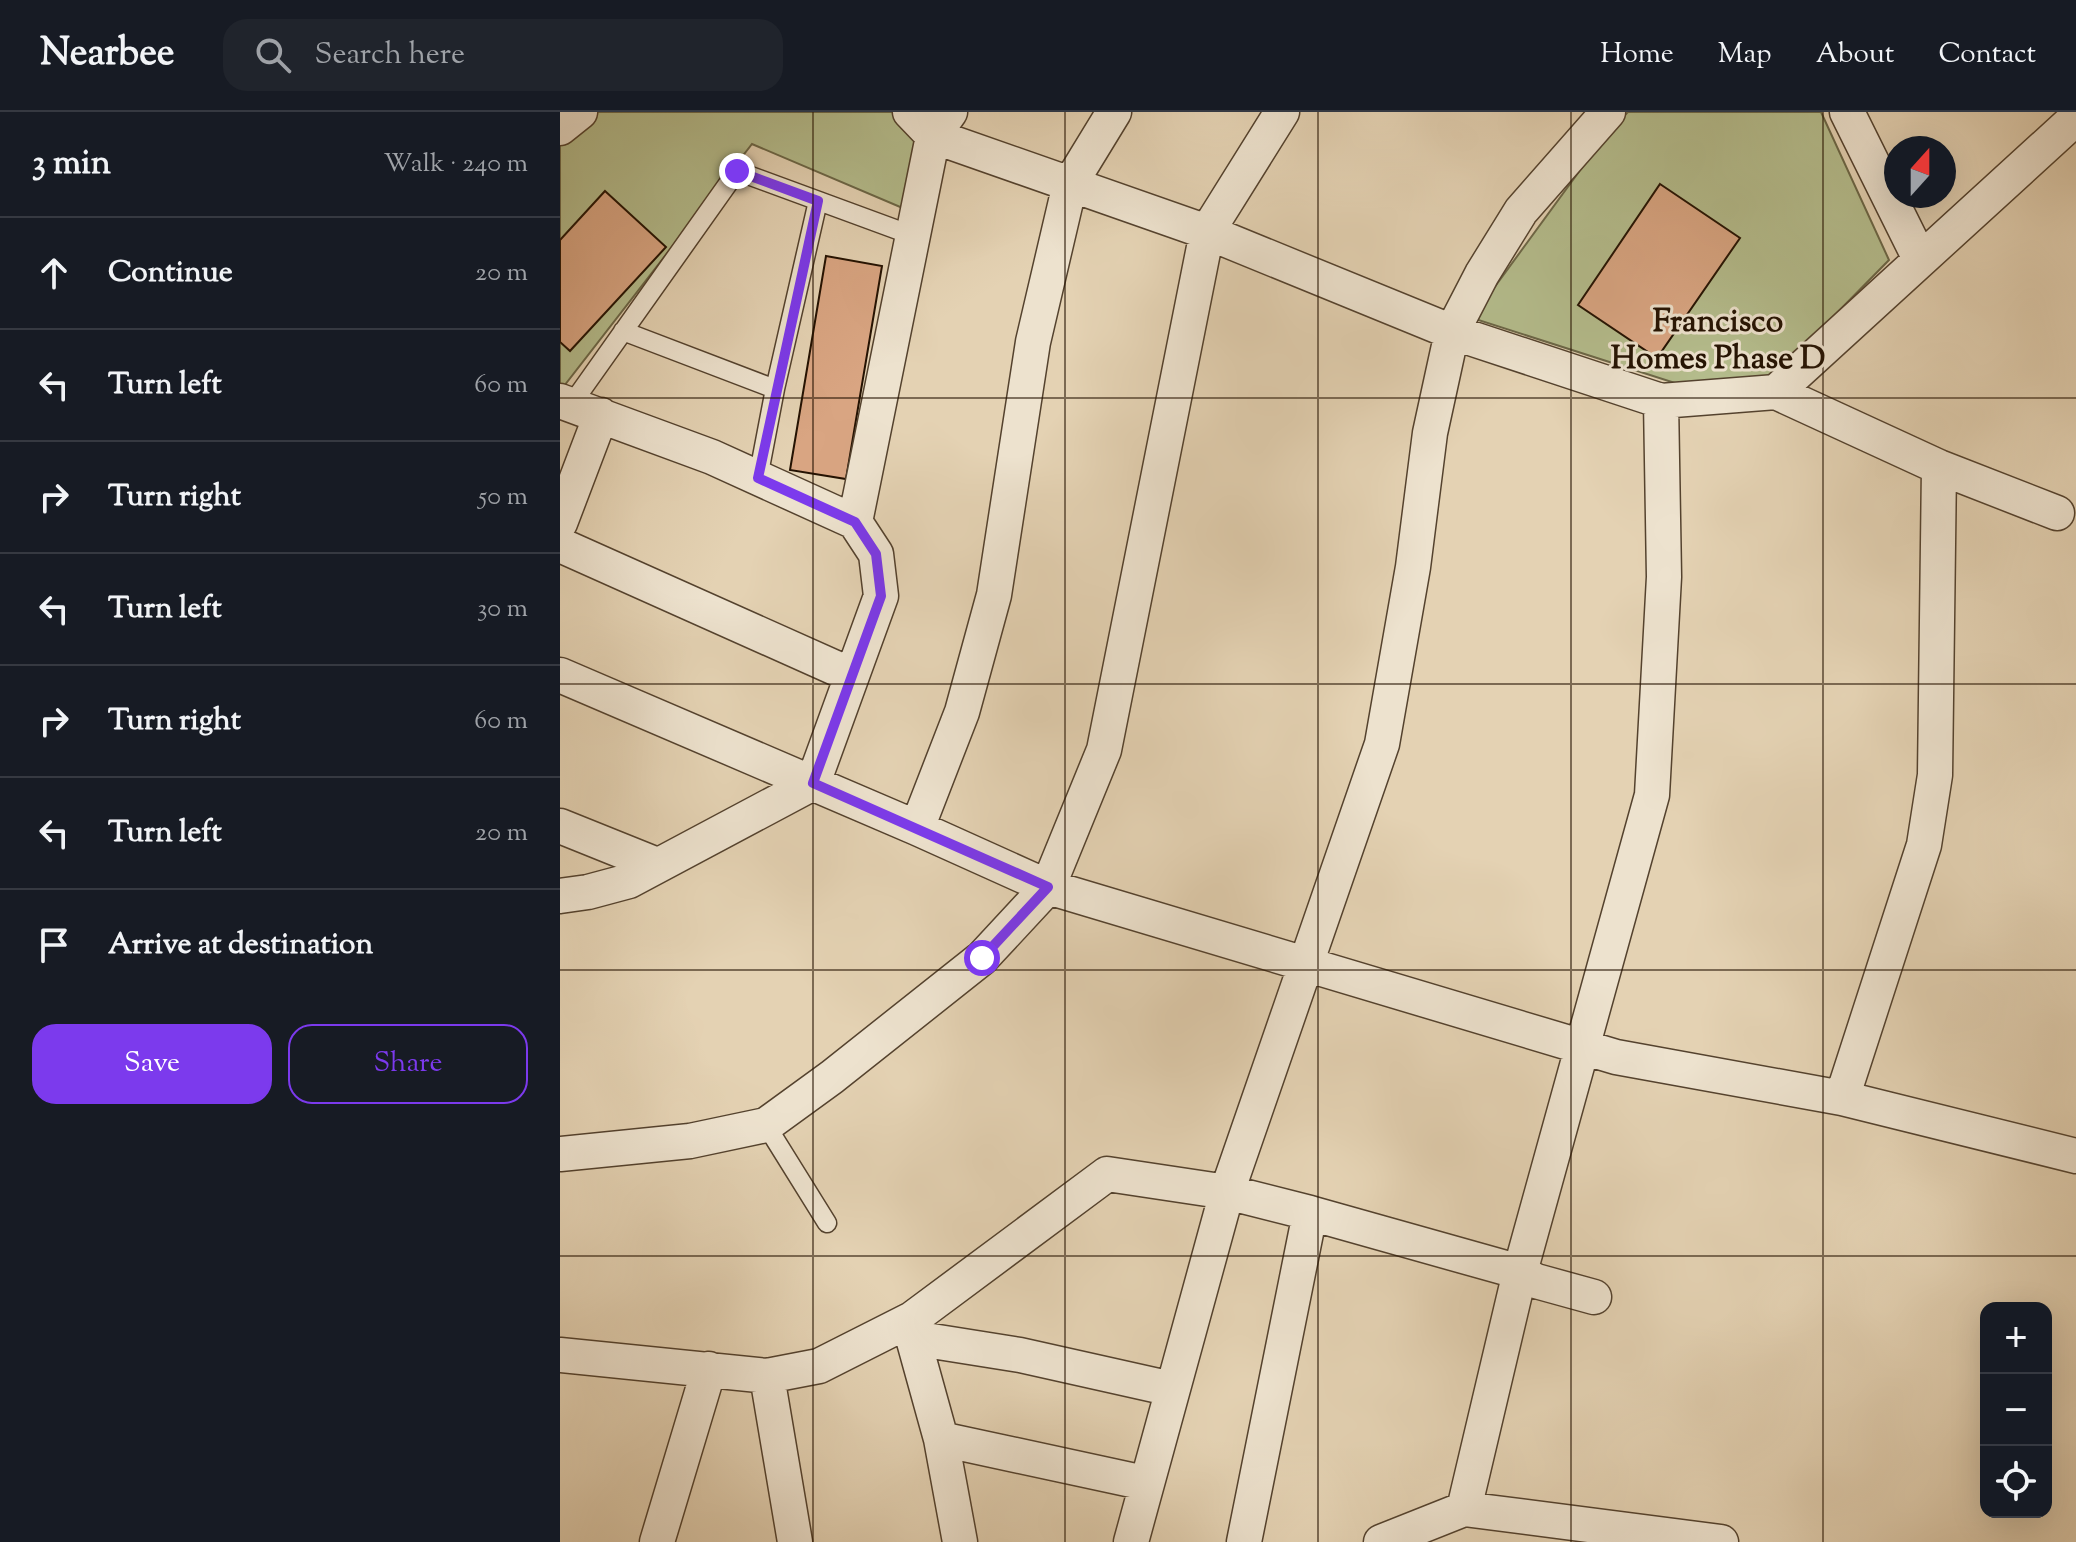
<!DOCTYPE html>
<meta charset="utf-8">
<style>
body{margin:0;font-family:"Sorts Mill Goudy",serif;background:#20242c;color:#f1f3f6}
.controls{position:absolute;right:24px;bottom:24px;display:grid;overflow:hidden;border-radius:16px;box-shadow:0 8px 32px #0002}
.controls button{width:72px;height:72px;display:grid;place-items:center;padding:0;border:0;border-bottom:2px solid #363941;background:#171b24;color:#f1f3f6;font:40px sans-serif}
.compass{position:absolute;left:1324px;top:24px;width:72px;height:72px;border-radius:50%;background:#171b24;box-shadow:0 8px 32px #0002;rotate:21deg}
.stop{position:absolute;width:24px;height:24px;margin:-18px;border:6px solid #7c3aed;border-radius:50%;background:#fff}
.stop.end{background:#7c3aed;border-color:#fff;box-shadow:0 2px 8px #0008}
.list{margin:0;padding:0;list-style:none}
h2{display:flex;justify-content:space-between;align-items:center;height:104px;margin:0;padding:0 32px;font-size:34px}
h2 small{font-size:26px;font-weight:400;color:#9ea1a6}
.list li{display:grid;grid-template-columns:52px 1fr auto;gap:24px;align-items:center;box-sizing:border-box;height:112px;padding:0 32px;border-top:2px solid #363941}
.list b{display:block;font-size:30px;white-space:nowrap}
.list em{font-size:26px;font-style:normal;color:#9ea1a6}
.actions{display:flex;gap:16px;padding:24px 32px}
.actions a{flex:1;padding:18px 0;border:2px solid #7c3aed;border-radius:24px;text-align:center;font-size:28px;color:#7c3aed}
.actions .main{background:#7c3aed;color:#fff}
.icon{flex:none;width:44px;height:44px;fill:none;stroke:currentColor;stroke-width:2;stroke-linecap:round;stroke-linejoin:round}
.map{position:relative;flex:none;width:1516px;height:1430px;overflow:hidden}
header{display:flex;align-items:center;gap:48px;box-sizing:border-box;height:112px;padding:0 40px;background:#171b24;border-bottom:2px solid #363941}
header strong{font-size:38px}
nav{display:flex;gap:44px;margin-inline-start:auto;font-size:28px}
.search{width:560px;height:72px;background:#20242c;display:flex;align-items:center;gap:20px;box-sizing:border-box;padding:0 28px;border-radius:24px;color:#9ea1a6;font-size:30px}
main{display:flex}
aside{flex:1;background:#171b24}
.map>svg:first-child{display:block}
.green{fill:#b4bc8c;stroke:#6c6747;stroke-width:2}
.building{fill:#d9a582;stroke:#241202;stroke-width:2}
.lines{fill:none;stroke-linecap:round;stroke-linejoin:round}
.lane-casing{stroke:#54422e;stroke-width:21}
.street-casing{stroke:#54422e;stroke-width:37}
.lane{stroke:#ede2ce;stroke-width:18}
.street{stroke:#ede2ce;stroke-width:34}
.route{stroke:#7c3aed;stroke-width:10}
.grid{fill:none;stroke:#241202;stroke-width:2;stroke-opacity:0.55}
.labels{text-anchor:middle;dominant-baseline:central;stroke-width:6;stroke-linejoin:round;paint-order:stroke}
.neighbourhood-label{font-size:32px;font-weight:bold;fill:#241202;stroke:#ede2ce}
</style>
<header>
<strong>Nearbee</strong>
<div class="search"><svg class="icon" aria-label="search" viewBox="0 0 24 24"><circle cx="10" cy="10" r="6"/><path d="M15 15l6 6"/></svg>Search here</div>
<nav><a>Home</a><a>Map</a><a>About</a><a>Contact</a></nav>
</header>
<main>
<aside>
<h2>3 min<small>Walk · 240 m</small></h2>
<ul class="list">
<li><svg class="icon" aria-label="ahead" viewBox="0 0 24 24"><path d="M12 20V5M6 11l6-6 6 6"/></svg><div><b>Continue</b></div><em>20 m</em></li>
<li><svg class="icon" aria-label="left" viewBox="0 0 24 24"><path d="M17 20v-9H6M10 6l-5 5 5 5"/></svg><div><b>Turn left</b></div><em>60 m</em></li>
<li><svg class="icon" aria-label="right" viewBox="0 0 24 24"><path d="M7 20v-9h11M14 6l5 5-5 5"/></svg><div><b>Turn right</b></div><em>50 m</em></li>
<li><svg class="icon" aria-label="left" viewBox="0 0 24 24"><path d="M17 20v-9H6M10 6l-5 5 5 5"/></svg><div><b>Turn left</b></div><em>30 m</em></li>
<li><svg class="icon" aria-label="right" viewBox="0 0 24 24"><path d="M7 20v-9h11M14 6l5 5-5 5"/></svg><div><b>Turn right</b></div><em>60 m</em></li>
<li><svg class="icon" aria-label="left" viewBox="0 0 24 24"><path d="M17 20v-9H6M10 6l-5 5 5 5"/></svg><div><b>Turn left</b></div><em>20 m</em></li>
<li><svg class="icon" aria-label="arrive" viewBox="0 0 24 24"><path d="M6 21V4h12l-3 4 3 4H6"/></svg><div><b>Arrive at destination</b></div></li>
</ul>
<div class="actions"><a class="main">Save</a><a>Share</a></div>
</aside>
<div class="map">
<svg width="1516" height="1430" viewBox="0 0 1516 1430">
<rect width="100%" height="100%" fill="#e4d2b3"/>
<filter id="stains"><feTurbulence type="fractalNoise" baseFrequency=".0025" numOctaves="4"/><feColorMatrix values="0 0 0 0 .2 0 0 0 0 .09 0 0 0 0 .02 0 0 0 .5 -.17"/></filter>
<radialGradient id="worn" r=".72"><stop offset=".6" stop-color="#630" stop-opacity="0"/><stop offset="1" stop-color="#630" stop-opacity=".3"/></radialGradient>
<path class="green" d="M30,0H332L362,33L352,100L192,32L4,274L0,272V31Z
M1068,0H1261L1329,148L1205,274L1118,272L912,206L1048,20Z"/>
<path class="building" d="M1100,72L1180,126L1097,246L1018,193Z
M45,79L106,135L10,239L0,230V128Z
M266,144L322,154L286,367L230,358Z"/>
<g class="lines">
<defs>
<path id="lane" d="M63,219L215,277
M11,293L177,59L354,124
M198,366L215,277L258,89
M206,1013L267,1111"/>
<path id="street" d="M350,0L373,24L390,0
M1287,0L1360,147
M0,16L20,0
M1216,280L1516,6
M0,289L152,345L295,410
M0,411L41,303
M0,433L291,563
M0,563L357,716L488,775L1056,945L1282,986L1516,1044
M0,714L97,753
M357,716L402,600L434,483L473,230L510,72L554,0
M0,784L28,780L69,769L253,671L321,484L316,442L295,410L373,24L647,120L892,220L1101,289L1216,280L1379,355L1497,401
M1282,986L1364,733L1375,663L1379,355
M0,1042L130,1029L206,1013L272,965L422,846L488,775L544,638L647,120L722,0
M352,1208L353,1226L381,1327L400,1430
M353,1226L460,1243L612,1277
M0,1243L207,1264L259,1254L352,1207L547,1062L667,1080L750,1101L960,1160L976,1169L1034,1185
M207,1264L235,1430
M381,1327L585,1371
M904,1397L960,1160L1092,683L1104,465L1101,289
M97,1430L149,1257
M571,1430L667,1080L822,632L853,455L870,321L892,220L922,162L961,99L1048,0
M684,1430L750,1101
M821,1430L904,1397L1161,1430"/>
</defs>
<use href="#lane" class="lane-casing"/>
<use href="#street" class="street-casing"/>
<use href="#lane" class="lane"/>
<use href="#street" class="street"/>
</g>
<g class="lines">
<path class="route" d="M177,59L258,89L198,366L295,410L316,442L321,484L253,671L488,775L422,846"/>
</g>
<path class="grid" d="M253,0V1430M505,0V1430M758,0V1430M1011,0V1430M1263,0V1430M0,286H1516M0,572H1516M0,858H1516M0,1144H1516"/>
<g class="labels">
<g class="neighbourhood-label">
<text x="1158" y="211">Francisco<tspan x="1158" dy="37">Homes Phase D</tspan></text>
</g>
</g>
<rect width="100%" height="100%" filter="url(#stains)"/>
<rect width="100%" height="100%" fill="url(#worn)"/>
</svg>
<div class="controls">
<button>+</button>
<button>−</button>
<button><svg class="icon" aria-label="locate" viewBox="0 0 24 24"><circle cx="12" cy="12" r="6"/><path d="M12 2v4M12 18v4M2 12h4M18 12h4"/></svg></button>
</div>
<svg class="compass" viewBox="-18 -18 36 36"><path d="M0-13l5 13h-10z" fill="#e53935"/><path d="M0 13l5-13h-10z" fill="#9ea1a6"/></svg>
<div class="stop" style="left:422px;top:846px"></div>
<div class="stop end" style="left:177px;top:59px"></div>
</div>
</main>
